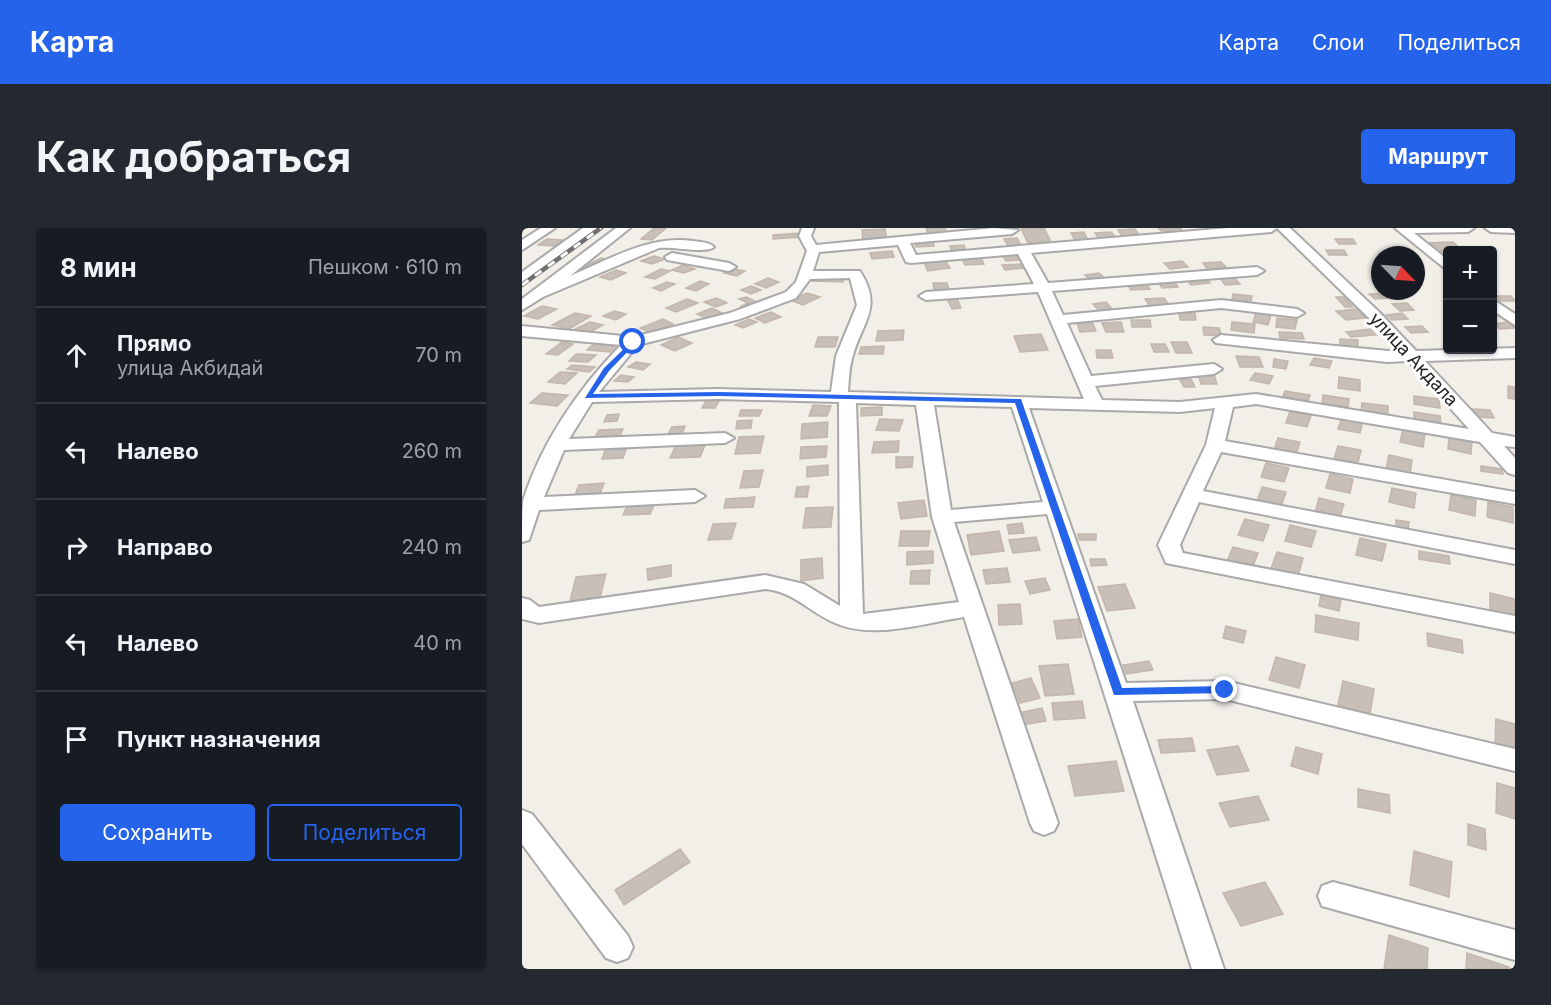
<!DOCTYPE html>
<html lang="ru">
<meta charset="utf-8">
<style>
body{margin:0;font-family:Inter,sans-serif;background:#242831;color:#f1f3f6}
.controls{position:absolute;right:18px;top:18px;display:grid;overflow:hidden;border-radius:6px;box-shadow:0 2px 4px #0004}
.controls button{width:54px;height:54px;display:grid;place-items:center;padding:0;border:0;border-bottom:2px solid #363941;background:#171b24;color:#f1f3f6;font:30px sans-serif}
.compass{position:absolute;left:849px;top:18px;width:54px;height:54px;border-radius:50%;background:#171b24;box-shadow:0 2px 4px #0004;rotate:115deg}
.stop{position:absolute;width:18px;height:18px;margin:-14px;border:4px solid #2563eb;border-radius:50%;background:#fff}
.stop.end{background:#2563eb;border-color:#fff;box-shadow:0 2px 6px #0008}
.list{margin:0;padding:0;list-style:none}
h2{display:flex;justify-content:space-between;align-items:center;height:78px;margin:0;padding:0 24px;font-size:26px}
h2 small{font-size:20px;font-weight:400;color:#9ea1a6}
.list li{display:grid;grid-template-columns:39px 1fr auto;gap:18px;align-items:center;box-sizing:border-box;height:96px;padding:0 24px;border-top:2px solid #363941}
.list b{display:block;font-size:22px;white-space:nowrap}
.list p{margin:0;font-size:20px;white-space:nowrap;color:#9ea1a6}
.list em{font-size:20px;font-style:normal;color:#9ea1a6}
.actions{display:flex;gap:12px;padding:18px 24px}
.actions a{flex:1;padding:14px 0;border:2px solid #2563eb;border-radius:6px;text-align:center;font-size:21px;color:#2563eb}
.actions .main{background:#2563eb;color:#fff}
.icon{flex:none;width:33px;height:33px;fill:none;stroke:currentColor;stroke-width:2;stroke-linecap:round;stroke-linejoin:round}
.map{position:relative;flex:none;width:993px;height:741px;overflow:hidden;border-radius:6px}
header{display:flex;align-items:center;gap:36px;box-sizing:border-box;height:84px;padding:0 30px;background:#2563eb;color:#fff}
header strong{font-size:28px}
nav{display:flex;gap:33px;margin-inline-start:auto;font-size:21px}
.intro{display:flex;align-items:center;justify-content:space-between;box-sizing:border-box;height:144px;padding:0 36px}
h1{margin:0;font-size:42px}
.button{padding:15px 27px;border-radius:6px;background:#2563eb;color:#fff;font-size:21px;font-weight:700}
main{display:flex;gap:36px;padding:0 36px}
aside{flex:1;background:#171b24;border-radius:6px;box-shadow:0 2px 4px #0004}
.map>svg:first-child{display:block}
.building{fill:#c7bfb8;stroke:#c4b6ab;stroke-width:1.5}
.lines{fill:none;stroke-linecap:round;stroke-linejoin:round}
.minor-casing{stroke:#a9a9a9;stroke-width:4}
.minor{fill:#fff;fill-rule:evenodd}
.rail-casing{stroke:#707070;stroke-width:4.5}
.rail{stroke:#fff;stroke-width:3;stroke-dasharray:8;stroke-linecap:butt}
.route{fill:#2563eb}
.labels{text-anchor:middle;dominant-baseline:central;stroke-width:6;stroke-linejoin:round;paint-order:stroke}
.far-street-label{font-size:18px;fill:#222;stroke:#fff}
</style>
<header>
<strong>Карта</strong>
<nav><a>Карта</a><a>Слои</a><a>Поделиться</a></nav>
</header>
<div class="intro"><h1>Как добраться</h1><a class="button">Маршрут</a></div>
<main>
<aside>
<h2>8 мин<small>Пешком · 610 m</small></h2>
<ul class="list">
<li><svg class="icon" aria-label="ahead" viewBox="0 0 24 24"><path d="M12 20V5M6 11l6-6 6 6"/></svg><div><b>Прямо</b><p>улица Акбидай</p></div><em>70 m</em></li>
<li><svg class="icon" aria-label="left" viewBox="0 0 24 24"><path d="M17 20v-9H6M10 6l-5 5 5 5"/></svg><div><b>Налево</b></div><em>260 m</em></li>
<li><svg class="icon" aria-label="right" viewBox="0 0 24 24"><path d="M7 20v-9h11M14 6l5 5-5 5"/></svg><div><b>Направо</b></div><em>240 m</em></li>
<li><svg class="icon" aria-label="left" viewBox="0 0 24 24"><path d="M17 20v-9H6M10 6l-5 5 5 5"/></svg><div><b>Налево</b></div><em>40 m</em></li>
<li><svg class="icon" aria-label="arrive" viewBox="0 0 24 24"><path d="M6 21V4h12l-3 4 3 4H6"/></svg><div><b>Пункт назначения</b></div></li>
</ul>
<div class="actions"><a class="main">Сохранить</a><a>Поделиться</a></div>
</aside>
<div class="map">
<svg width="993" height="741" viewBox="0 0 993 741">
<rect width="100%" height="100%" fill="#f2efe9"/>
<path class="building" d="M132,0H144L130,12L119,11Z
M404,0H423L425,5L406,7Z
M522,0L529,14L506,15L499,1Z
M658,0L662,4L643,6L637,1Z
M363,1L365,12L341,13L340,2Z
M613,1L617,7L600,8L596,2Z
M562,4L566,12H553L549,5Z
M589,4L594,9L577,11L573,5Z
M279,5V9L251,11V7Z
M495,10L499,17L486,18L482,11Z
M25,11L41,12L32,18L16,17Z
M813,11H831L834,16H817Z
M411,12L412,18L394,19L393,13Z
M931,14L940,22L913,24L904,15Z
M442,17L444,23L430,24L428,18Z
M804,22H822L825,27H807Z
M370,23L372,29L350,31L348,25Z
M493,26L497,32L484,33L480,27Z
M132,28L143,31L130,36L119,33Z
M79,30L89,32L64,44L54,42Z
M459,30L462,36L443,37L440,31Z
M422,31L428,40L406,43L401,33Z
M660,33L666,39L648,41L642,35Z
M699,34L704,39L685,41L681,35Z
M499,36L501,40L483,42L480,37Z
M161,37L173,41L162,45L150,42Z
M139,41L148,43L133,51L123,49Z
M210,41L223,43L215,48L202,45Z
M94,42L104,45L89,52L78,49Z
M577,45L585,52L570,54L563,47Z
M293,47L324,48L321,54L290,53Z
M711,48L718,56L703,57L697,49Z
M246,50L257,54L244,60L233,56Z
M683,50L688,55L669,57L665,52Z
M178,53L187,56L174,63L164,60Z
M652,53L656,59L640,60L636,54Z
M145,54L153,56L139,63L131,60Z
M411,55H425L427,61L412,62Z
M625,56L628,61L609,62L606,57Z
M229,58L239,62L229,66L219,62Z
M285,65L298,69L281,77L268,72Z
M862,65L868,70L853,71L847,66Z
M711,66L730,68L729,73L710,71Z
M434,68L439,80L430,81L424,69Z
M973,68H989L993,73H978Z
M224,69L237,75L223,80L219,78L226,75L217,71Z
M814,69H822L831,79H823Z
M194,70L205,75L194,79L182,74Z
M642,70L647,77L628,79L623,71Z
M165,71L176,75L154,84L144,80Z
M584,74L590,81L577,83L571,76Z
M885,75L892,82L878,83L870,76Z
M20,78L35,81L16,91L2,88Z
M190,80L200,85L186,91L175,86Z
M834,81L844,90L824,92L814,83Z
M92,83L104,86L94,92L81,88Z
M249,84L259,89L243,95L233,90Z
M657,84L673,85L674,92H658Z
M53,85L69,88L47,101L30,97Z
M734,85L749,87L746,97L731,94Z
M880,85L886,91L870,92L864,87Z
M755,90L775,92L773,101L754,99Z
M141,91L151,96L128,105L118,100Z
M227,91L235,94L221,100L213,97Z
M609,92H628L629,99H610Z
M68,94L81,97L66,105L53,101Z
M570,94L574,103L558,104L555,95Z
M599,94L602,104H584L580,95Z
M710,94L733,96L732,105L709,102Z
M986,94L993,100L978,101L971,96Z
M900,98L906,104L889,105L883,99Z
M681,99L697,100L700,108L682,107Z
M848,101L854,107L829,109L824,104Z
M382,102L381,112L354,113L356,103Z
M757,104L780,105L782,111L758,110Z
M519,106L526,122L498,124L492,108Z
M156,109L170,115L153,123L139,117Z
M296,109H316L313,119H293Z
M818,111L836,112V120L818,118Z
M40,114L51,116L36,127L24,126Z
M74,114L97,115L88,124L65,122Z
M649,114H665L670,125H654Z
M629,116H643L647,124H632Z
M362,118L361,126H337L339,119Z
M574,122H589L591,130H575Z
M54,126L74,127L66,134L47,133Z
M714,128L737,129L741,139H718Z
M792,130L810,133L807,140L788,137Z
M752,131L766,133L764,141L751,139Z
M114,134L128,136L121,142L106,139Z
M50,137L73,139L67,144L45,141Z
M38,144L55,145L43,156L26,154Z
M733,145L751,148L747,156L728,152Z
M99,147L112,149L106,154L92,153Z
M676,147H692L695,156H679Z
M817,149L838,152V163L816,160Z
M669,151L673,159H662L658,152Z
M986,158L993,159V171L986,170Z
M763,163L788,167L786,173L761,168Z
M20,165L46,167L35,178L8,175Z
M801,167L827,171L826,179L800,175Z
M892,168L917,171L918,180L892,176Z
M185,171H198L193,180H180Z
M840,175L866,178V187L839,183Z
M291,177L309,178L305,188H287Z
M360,179V187L339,188V180Z
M950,181L968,182L972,190L954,189Z
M219,182H240L237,188H217Z
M768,183L789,187L785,199L764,195Z
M892,184L918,188L919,197L892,193Z
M97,186L95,193L82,194L85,187Z
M820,189L841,193L838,205L816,201Z
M358,191L381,192L377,203L354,202Z
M230,192L229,200L214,201L215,193Z
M306,194L305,209L279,211L280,196Z
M163,198L160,206H146L150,199Z
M101,201L97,210L72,211L77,202Z
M881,202L903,206L901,219L878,214Z
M242,208L238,225L213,226L217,209Z
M927,209L950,213L949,226L926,221Z
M756,210L778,214L774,227L752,222Z
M377,213L376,224L350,225L352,214Z
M155,215H184L178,229L148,230Z
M305,218L304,229L278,231L279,219Z
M816,218L839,222L836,235L812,231Z
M105,219L101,230L80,231L84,220Z
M867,227L890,232L888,246L864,241Z
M374,229H391L390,239L374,240Z
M744,235L767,240L762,254L739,249Z
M306,237V247L285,249V239Z
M959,238L980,241L981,246L959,243Z
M241,242L237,259L218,260L222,243Z
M808,246L831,251L828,265L804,260Z
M82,255L78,266L53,267L57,257Z
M287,258L285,269H273L275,259Z
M740,259L764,264L759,279L735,273Z
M870,260L894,265L892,280L867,274Z
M929,267L954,272L953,288L927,282Z
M233,269L231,279L202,280L204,271Z
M797,270L822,276L817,291L793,285Z
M402,272L405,288L379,291L376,275Z
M966,274L991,279V295L965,289Z
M133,275L128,286L101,287L106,276Z
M311,279L309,299L281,300L284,280Z
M723,291L747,297L741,313L716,307Z
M874,292L887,294L886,302L874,300Z
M214,295L209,311L186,312L191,296Z
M500,295L502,305L487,306L485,297Z
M768,297L794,303L789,319L763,313Z
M379,303H408L406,318H377Z
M477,303L482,323L449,327L445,307Z
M556,306H574V312H557Z
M514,309L518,322L491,325L487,312Z
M838,310L864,316L860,333L834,327Z
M711,319L736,325L729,343L704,336Z
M411,323V335L385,337V324Z
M897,323L927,328L928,336L897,331Z
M755,324L781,330L776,348L749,341Z
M300,330L301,350L279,353V332Z
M568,331H583L585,337L569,338Z
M149,337V348L126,352L125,341Z
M485,340L488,354L464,356L461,342Z
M408,342L407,356H388L389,343Z
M84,346L78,369L48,373L54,349Z
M523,350L528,362L508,366L503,353Z
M603,356L613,380L585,383L576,359Z
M968,365L993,371V391L968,385Z
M799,366L819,371L817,383L797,378Z
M498,376L500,396L477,397L476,377Z
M794,387L837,395L836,412L793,404Z
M556,391L560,409L535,411L532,393Z
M704,398L724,403L721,415L701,410Z
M905,405L940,412L941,425L906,418Z
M754,429L783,437L777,460L747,452Z
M627,433L631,442L604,446L601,437Z
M546,436L552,466L523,468L517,438Z
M509,450L518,470L498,475L490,455Z
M821,453L852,461L848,486L816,477Z
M560,473L563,490L532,492L530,475Z
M520,480L524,493L501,497L496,485Z
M974,491L993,496V523L973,517Z
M670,510L673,523L639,525L636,512Z
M716,518L727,543L695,547L685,522Z
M774,519L800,526L796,546L769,538Z
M594,533L602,563L553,568L546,538Z
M975,555L993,560V591L974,585Z
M836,561L867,567L868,585L836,579Z
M736,568L747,592L708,599L697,575Z
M946,596L963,601L964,622L946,617Z
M158,621L168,634L102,677L93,662Z
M892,623L930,634L927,669L888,657Z
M743,654L761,686L719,698L701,665Z
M867,707L906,720L905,741H862Z
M945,725L987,739V741H944Z"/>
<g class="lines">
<defs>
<path id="minor" d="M19,0H33L0,22V12Z
M61,0H75L0,54V44Z
M94,0H108L48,48C88,31 127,7 171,13C178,14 187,14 192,19C184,26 150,18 137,20L21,69L0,82V71Z
M280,0H292L289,8L294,17L472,0L496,2L490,6L388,15L394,27L706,0H768L857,84L894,123L993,120V130L903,133L970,205L993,209V219L982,218L993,230V247L986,245L958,214L734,176L711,179L703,213L993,264V276L699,224L681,263L993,322V336L677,274L658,317L661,325L993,388V404L644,335L636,317L684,217L693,180L658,184L507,180L604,455L703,453L993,521V543L703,471L611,473L702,741H670L525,286L432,294L536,595L532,603L522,607L512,603L508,595L442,389C402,395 352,412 313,395C287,384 273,364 243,361L17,395L0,391V370L8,372L17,379L243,347L282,356L318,378L317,174L196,171L70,174L47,211L203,205L212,210L203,215L42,222L22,269L173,262L183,268L173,274L17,282L7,312L0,314C0,302 0,285 1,273C19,215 57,160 99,117L0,108V98L111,109L208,85L264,64L274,54L285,23L277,8ZM755,0L847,90L877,124L699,107L691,112L694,115L865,134L886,133L947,201L734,166L658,174L580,172L573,158L692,146L700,141L692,136L569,148L545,95L699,80L775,89L782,85L775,81L699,72L541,87L530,63L735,47L742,43L735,39L526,55L509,25L749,4ZM376,17L384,34L389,35L496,26L512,56L404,64L397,68L404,72L516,64L562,171L326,164C327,152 327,139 331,127C341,93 361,79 338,43H291L297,24ZM328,50L335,77L314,128L309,164L196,161L77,164L116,117L218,91L274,70L288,51ZM334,175L394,177L410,289L437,374L341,386ZM412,177L490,179L521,274L429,282Z
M873,0H952L946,4L892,5L926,32V43Z
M963,0H993V5L969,4Z
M150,25L207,35L214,39L207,43L145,32L143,29Z
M970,71L993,86V97L970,82Z
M0,582L10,586L106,708L111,719L106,730L95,734L84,730L0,616Z
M811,654L993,702V732L800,678L796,668L800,658Z"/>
</defs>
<use href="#minor" class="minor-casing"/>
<use href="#minor" class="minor"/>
<defs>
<path id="rail" d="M0,57L79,0"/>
</defs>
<use href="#rail" class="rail-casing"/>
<use href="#rail" class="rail"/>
</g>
<path class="route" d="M111,112L114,115L87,143L71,166L196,164L499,171L600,460L703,458L707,459V465L592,467L493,175L196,168L63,170L82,140Z"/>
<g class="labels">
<g class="far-street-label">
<text transform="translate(892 131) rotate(47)">улица Акдала</text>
</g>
</g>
</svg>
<div class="controls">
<button>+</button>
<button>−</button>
</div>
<svg class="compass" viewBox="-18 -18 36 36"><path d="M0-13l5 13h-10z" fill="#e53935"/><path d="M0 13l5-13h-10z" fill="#9ea1a6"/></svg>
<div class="stop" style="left:111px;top:114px"></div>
<div class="stop end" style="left:703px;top:462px"></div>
</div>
</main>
